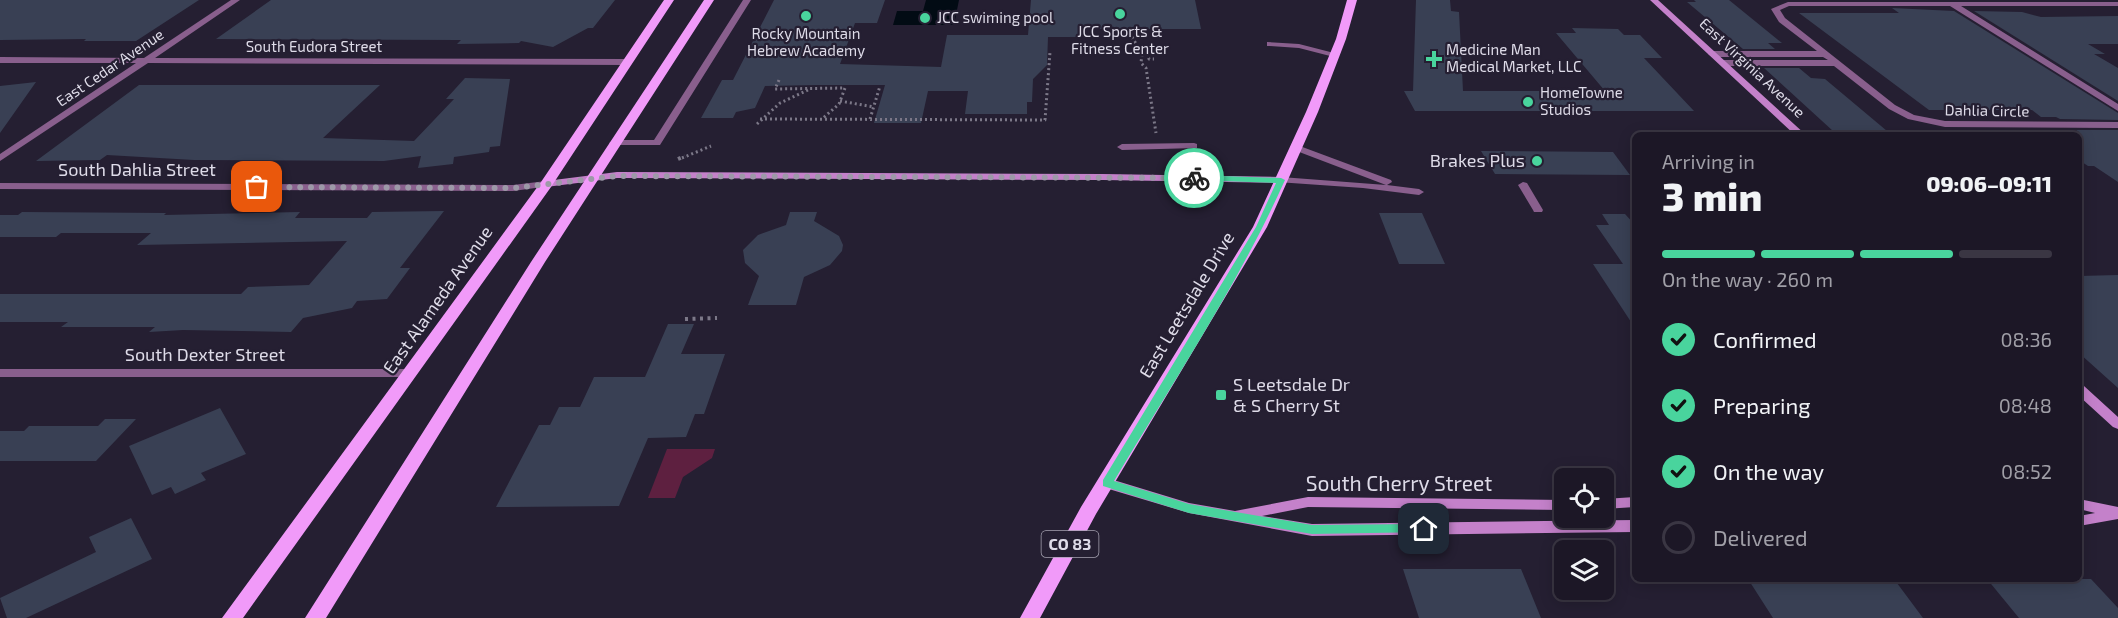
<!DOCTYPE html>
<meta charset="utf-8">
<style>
:root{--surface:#1c1726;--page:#292432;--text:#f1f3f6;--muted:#a09fa7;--line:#3a3643;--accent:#49d49d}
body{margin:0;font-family:"Exo 2",sans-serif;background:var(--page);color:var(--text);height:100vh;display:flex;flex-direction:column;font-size:22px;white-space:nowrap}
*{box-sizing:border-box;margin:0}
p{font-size:20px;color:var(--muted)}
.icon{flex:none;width:33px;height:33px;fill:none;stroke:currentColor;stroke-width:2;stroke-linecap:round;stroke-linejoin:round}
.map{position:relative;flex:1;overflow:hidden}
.panel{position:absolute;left:1632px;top:132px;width:450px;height:450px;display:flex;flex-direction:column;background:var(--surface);border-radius:9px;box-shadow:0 3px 15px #0003,0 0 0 2px var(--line)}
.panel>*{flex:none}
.fabs{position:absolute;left:1554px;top:468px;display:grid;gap:12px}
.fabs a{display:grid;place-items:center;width:60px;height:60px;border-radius:9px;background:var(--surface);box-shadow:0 3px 15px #0003,0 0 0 2px var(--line);font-size:30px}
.pin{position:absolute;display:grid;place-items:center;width:51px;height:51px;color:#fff;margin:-26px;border-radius:12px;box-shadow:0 3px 9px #0006}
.courier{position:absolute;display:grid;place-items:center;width:60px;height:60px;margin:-30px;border:4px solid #49d49d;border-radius:50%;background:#fff;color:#222;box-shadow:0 2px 8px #0007}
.overview em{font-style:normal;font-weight:800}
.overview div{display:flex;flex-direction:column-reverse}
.overview{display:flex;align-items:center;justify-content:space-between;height:102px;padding:0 30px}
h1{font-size:39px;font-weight:800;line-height:45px}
.bar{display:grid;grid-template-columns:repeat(4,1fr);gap:9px 6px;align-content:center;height:72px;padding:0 30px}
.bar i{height:8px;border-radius:4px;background:var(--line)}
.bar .on{background:var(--accent)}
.bar p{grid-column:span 4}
ol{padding:0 30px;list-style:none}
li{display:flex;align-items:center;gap:18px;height:66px}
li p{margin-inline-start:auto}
li .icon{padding:6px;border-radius:50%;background:var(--accent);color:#111;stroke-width:4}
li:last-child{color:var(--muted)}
li i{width:33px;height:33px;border:3px solid var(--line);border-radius:50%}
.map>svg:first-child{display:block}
.green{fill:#5e2040}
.water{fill:#020b14}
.building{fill:#394054}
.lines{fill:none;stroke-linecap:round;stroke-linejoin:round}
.path-far1{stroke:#7c7888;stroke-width:3;stroke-dasharray:2 3;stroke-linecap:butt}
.path{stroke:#7c7888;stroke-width:4;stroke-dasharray:3 4.5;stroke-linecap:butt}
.lane{fill:#895f8d;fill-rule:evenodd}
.street{fill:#895f8d;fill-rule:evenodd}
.secondary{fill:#c481ca;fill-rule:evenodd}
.primary{fill:#f19af9;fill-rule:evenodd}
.route{fill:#49d49d}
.done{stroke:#9d99a8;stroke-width:6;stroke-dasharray:0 10.8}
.poi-dot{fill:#49d49d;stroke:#251f32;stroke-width:2}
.labels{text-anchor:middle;stroke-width:4.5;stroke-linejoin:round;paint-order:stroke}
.far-poi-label{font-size:15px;fill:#dedbe8;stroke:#251f32;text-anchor:start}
.far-street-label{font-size:15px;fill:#dedbe8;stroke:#251f32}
.shield{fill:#251f32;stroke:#a6a3b1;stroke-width:1.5}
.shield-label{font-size:16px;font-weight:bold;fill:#dedbe8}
.poi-label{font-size:18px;fill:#dedbe8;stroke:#251f32;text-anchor:end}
.street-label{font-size:18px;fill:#dedbe8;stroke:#251f32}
.near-street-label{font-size:21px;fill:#dedbe8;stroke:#251f32}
</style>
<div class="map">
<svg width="2118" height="618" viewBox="0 0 2118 618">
<rect width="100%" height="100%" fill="#251f32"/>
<!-- green -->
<path class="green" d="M667,449H715L712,458L683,477L675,498H648Z"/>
<!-- water -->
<path class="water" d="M926,0H959L954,25H893L897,11H923Z"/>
<!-- building -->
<path class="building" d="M0,0H199L136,41H84L86,39L0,40Z
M271,0H615L593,28H588L553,47L521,41L519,43L457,44L461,40L216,39Z
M774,0H885L877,23H855L840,64L941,67L947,35H1028L1031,0H1195L1201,29H1086V37H1048L1047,65L1033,79L1032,102H1027V114H965L968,91H928L921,123H874L885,85H818L765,86L755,108L736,112L733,118H701L722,80H733Z
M1416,0H1450L1451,11L1459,12L1463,91H1605L1556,33H1576L1572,28L1618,29L1624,35H1640L1662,58H1644L1694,111H1415L1404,91H1413Z
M1694,0H1729L1782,43H1768L1775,49H1743L1687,2H1696Z
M1892,8L1954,11L2118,113V120L2060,119L2056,117H2041L2032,110H1929L1799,13H1899Z
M1974,11L2022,12L2041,17L2118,16V44H2088L2105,54H2094L2118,68V101Z
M1764,68H1799L1811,78L1825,79L1887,131H1877L1880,133L1833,131Z
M465,78L510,79L500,146L490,147L489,152L454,157L453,164L418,168L421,156L384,161L194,160L107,155L100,160L36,161L139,85H380L323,138L414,141L454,99H446Z
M36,82L0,133V86Z
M2076,130H2118V182L2094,166H2088L2079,160V132Z
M1481,151L1613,152L1630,175L1495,174Z
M444,211L400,268H410L387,299L357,301L352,308L303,318L291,332L183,330L149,332L155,327H61L68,322H0V294H241L248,287L309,285L347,241L137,245L151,233H61L56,237H0V215H18L22,212L166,213L164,215L300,212L295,218H367L372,212Z
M790,212H817L814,221L839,236L843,245L842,251L830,265L804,277L796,305H748L759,276L745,263L743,250L758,235L786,225Z
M1379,213H1422L1445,264H1399Z
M1602,214H1625L1635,225V328L1593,264H1623L1596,225H1609Z
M2118,275V388L2079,353V276Z
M668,324H694L681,354H725L704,414H695L686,437L648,438L619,506L496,507L539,425H550L559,407H580L594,377H645Z
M220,408L246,454L201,473L206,480L175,494L171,487L152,495L129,446Z
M105,419H136L96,461H0V431H24L29,426H98Z
M131,518L152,559L26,618H7L0,598L96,552L89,537Z
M1403,569H1521L1541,618H1419Z
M1748,579H1894L1923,618H1773Z
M1987,579H2091L2118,608V618H2019Z"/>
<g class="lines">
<!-- path-far1 -->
<path class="path-far1" d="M1132,37L1142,54L1141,63L1146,68L1156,133
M1140,50H1147L1149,59H1154
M779,80L775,89L845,88L839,104L822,119
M840,101L874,107
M760,119L1045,120L1050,52
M870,119L880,86
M757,124L780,103L808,90
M682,158L711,146"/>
<!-- path -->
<path class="path" d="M678,159L685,156
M685,319L717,318"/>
<!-- lane -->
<path class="lane" d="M743,0H751L660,145H611L609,143L614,140H654Z
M1267,42L1299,44L1338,54L1334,57L1299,48L1270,46H1267Z
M1194,143L1197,144V148L1122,150L1117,147L1122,144Z
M1297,145L1391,180L1392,182L1387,185L1419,189L1424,192L1419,195L1363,188L1277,182V178L1281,177L1386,185L1294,150V146Z
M1523,182L1527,183L1543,210L1542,212H1534L1533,210L1518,185Z"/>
<!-- street -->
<path class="street" d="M231,0H240L155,58L627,59L631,62L627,65L148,63L0,161V154L136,63H0V57L144,58Z
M1788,2H2118V6H1961L2118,104V111L1950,6H1789L1780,10L1785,18L1895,105L1914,115L1945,121L2118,122V128L1945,127L1908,119L1889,109L1834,66H1723L1719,63L1723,60H1828L1823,57H1712L1708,54L1712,51H1817L1779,22L1771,9Z
M546,181L551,184L550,186L513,191L0,189V183L513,185Z
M0,369H410L416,373L410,377H0Z"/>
<!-- secondary -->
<path class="secondary" d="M1650,0H1658L1806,135H1795Z
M617,172L1103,174L1281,177L1286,180L1281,183L1103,180L617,178L546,187L541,184L546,181Z
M2079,385L2084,386L2118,417V429L2113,427L2079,396Z
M1107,478L1189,503L1235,511L1308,497L1564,500V510L1308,507L1262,516L1312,524L1635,520V532L1312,536L1189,513L1102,487L1100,483L1102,479Z
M1635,497V507L1604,509V499Z
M2079,499L2118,507V519L2079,526V516L2095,513L2079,509Z"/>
<!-- primary -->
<path class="primary" d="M664,0H674L551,187L243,618H222L541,182Z
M704,0H714L545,262L326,618H305L531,262Z
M1347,0H1357L1346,39L1318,112L1267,227L1096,514L1040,618H1020L1081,507L1253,227L1306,112L1336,39Z"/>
</g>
<!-- route -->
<path class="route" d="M1194,175L1281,178L1285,180C1238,285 1173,382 1114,481L1189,504L1312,525L1424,524L1430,529L1429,532L1312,534L1189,513L1103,486V480L1256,227L1276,183L1191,180Z"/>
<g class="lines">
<!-- done -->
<path class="done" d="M257,187L513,188L617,176L1194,178"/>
</g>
<!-- markers -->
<g class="poi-dot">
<circle cx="1120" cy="14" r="6"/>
<circle cx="806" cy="16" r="6"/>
<circle cx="925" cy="18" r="6"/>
<path d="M1431 50h6v6h6v6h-6v6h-6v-6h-6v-6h6z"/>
<circle cx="1528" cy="102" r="6"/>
<circle cx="1537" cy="161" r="6"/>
<rect x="1215" y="389" width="12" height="12" rx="3"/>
</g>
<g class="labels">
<!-- far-poi labels -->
<g class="far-poi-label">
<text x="937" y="23">JCC swiming pool</text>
<text x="1120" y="37" text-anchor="middle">JCC Sports &amp;<tspan x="1120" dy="17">Fitness Center</tspan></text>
<text x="806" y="39" text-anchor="middle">Rocky Mountain<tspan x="806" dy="17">Hebrew Academy</tspan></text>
<text x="1446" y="55">Medicine Man<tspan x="1446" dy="17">Medical Market, LLC</tspan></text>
<text x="1540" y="98">HomeTowne<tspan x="1540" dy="17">Studios</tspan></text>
</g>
<!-- far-street labels -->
<g class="far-street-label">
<text x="314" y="52">South Eudora Street</text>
<text transform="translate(110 68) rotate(-34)" y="5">East Cedar Avenue</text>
<text transform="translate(1752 68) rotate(43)" y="5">East Virginia Avenue</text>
<text transform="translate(1987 111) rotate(1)" y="5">Dahlia Circle</text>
</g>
<!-- shield labels -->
<rect class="shield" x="1041.5" y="531" width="57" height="26" rx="4.5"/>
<g class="shield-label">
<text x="1070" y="550">CO 83</text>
</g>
<!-- poi labels -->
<g class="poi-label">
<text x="1525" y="167">Brakes Plus</text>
<text x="1233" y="391" text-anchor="start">S Leetsdale Dr<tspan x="1233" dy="21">&amp; S Cherry St</tspan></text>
</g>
<!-- street labels -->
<g class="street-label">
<text x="137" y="176">South Dahlia Street</text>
<text transform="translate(438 300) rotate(-55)" y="6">East Alameda Avenue</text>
<text transform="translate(1187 305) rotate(-59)" y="6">East Leetsdale Drive</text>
<text x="205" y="361">South Dexter Street</text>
</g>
<!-- near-street labels -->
<g class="near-street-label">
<text x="1399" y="491">South Cherry Street</text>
</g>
</g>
</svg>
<div class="fabs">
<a><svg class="icon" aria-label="locate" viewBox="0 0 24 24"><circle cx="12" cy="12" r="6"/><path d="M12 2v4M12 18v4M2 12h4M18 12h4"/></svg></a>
<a><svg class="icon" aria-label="layers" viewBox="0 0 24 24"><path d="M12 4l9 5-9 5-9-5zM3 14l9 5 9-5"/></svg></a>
</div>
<div class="pin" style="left:257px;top:187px;background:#ea580c"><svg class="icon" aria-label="bag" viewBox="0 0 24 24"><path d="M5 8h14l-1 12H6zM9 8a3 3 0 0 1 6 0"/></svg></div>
<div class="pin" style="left:1424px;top:529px;background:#1f2937"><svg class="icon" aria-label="home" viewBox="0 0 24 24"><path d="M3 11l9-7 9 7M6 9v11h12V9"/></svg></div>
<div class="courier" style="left:1194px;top:178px"><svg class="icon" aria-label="bike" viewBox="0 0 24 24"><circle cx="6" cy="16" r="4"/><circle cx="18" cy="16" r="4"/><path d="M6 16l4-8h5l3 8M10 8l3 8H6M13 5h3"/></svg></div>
<section class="panel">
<div class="overview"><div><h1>3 min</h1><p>Arriving in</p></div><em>09:06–09:11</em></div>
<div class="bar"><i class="on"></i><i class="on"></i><i class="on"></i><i></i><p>On the way · 260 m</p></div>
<ol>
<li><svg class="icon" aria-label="check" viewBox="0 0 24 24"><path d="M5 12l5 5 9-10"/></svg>Confirmed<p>08:36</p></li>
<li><svg class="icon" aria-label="check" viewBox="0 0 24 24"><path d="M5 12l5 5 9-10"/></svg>Preparing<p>08:48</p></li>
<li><svg class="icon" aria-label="check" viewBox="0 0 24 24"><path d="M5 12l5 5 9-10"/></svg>On the way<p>08:52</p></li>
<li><i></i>Delivered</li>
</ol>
</section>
</div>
